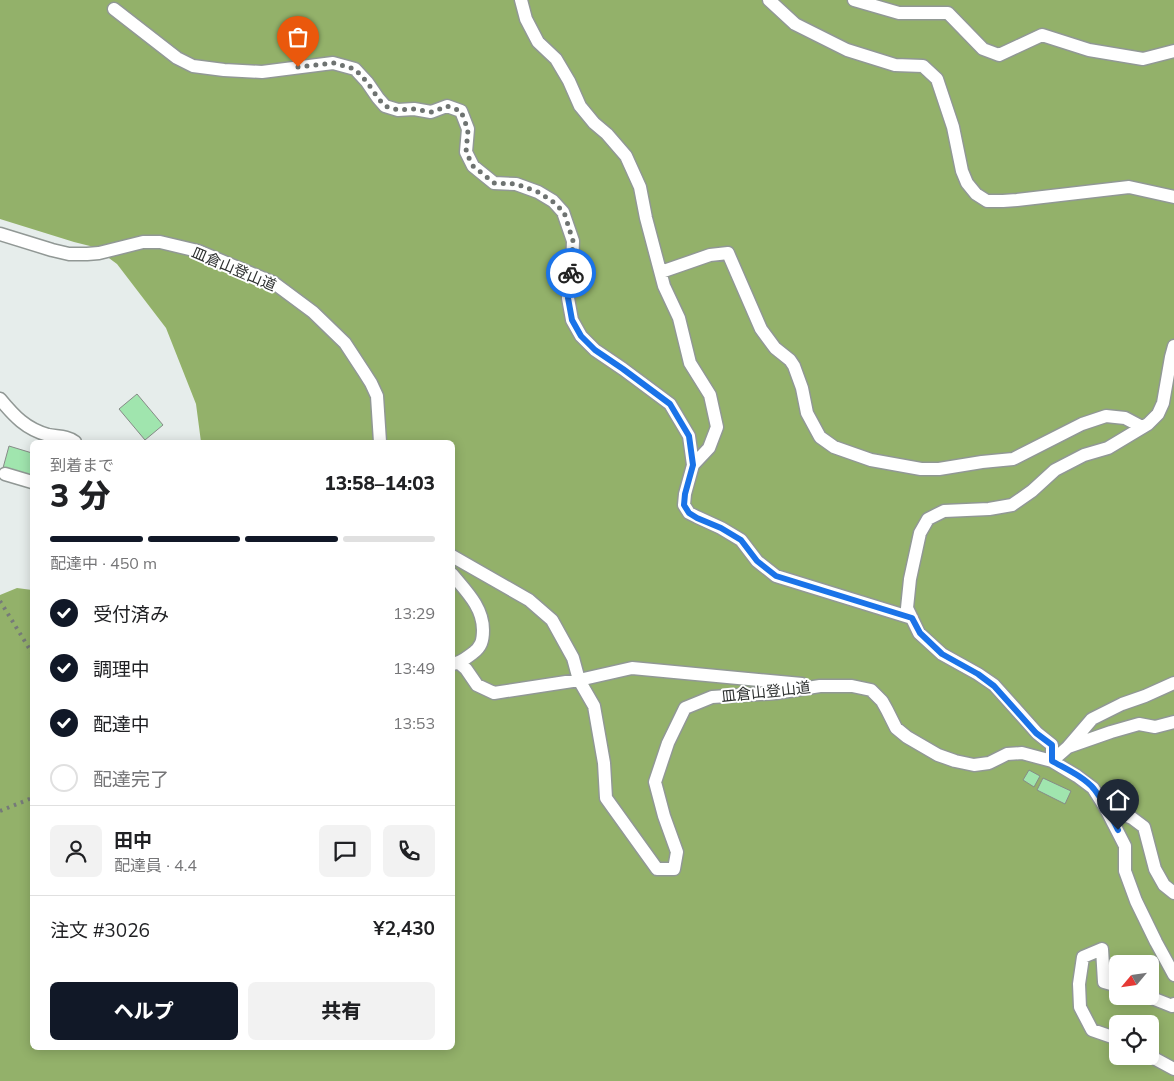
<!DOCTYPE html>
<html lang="ja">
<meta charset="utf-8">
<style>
:root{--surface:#fff;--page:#f2f2f2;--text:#202124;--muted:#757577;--line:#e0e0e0;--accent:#111827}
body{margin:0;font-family:Mulish,"Noto Sans JP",sans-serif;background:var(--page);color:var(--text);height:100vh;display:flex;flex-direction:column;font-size:19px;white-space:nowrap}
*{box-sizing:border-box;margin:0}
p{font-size:16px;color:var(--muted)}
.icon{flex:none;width:28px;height:28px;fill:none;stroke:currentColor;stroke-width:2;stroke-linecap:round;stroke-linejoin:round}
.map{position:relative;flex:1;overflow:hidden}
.side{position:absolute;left:30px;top:440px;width:425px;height:610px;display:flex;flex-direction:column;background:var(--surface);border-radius:8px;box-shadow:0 2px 12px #0003}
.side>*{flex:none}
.needle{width:32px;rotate:241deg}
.buttons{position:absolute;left:1109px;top:955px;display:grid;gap:10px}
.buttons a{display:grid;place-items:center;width:50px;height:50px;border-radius:8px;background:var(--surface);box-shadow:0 2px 12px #0003;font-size:25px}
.pin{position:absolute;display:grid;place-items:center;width:42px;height:42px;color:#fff;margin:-51px -21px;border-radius:50% 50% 50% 0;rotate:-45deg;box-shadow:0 0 5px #0007}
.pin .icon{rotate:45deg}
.courier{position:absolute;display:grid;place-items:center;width:50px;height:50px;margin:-25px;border:4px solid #1a73e8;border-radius:50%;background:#fff;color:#222;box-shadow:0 1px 6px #0007}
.head em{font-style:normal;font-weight:800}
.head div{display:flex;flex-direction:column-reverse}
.head{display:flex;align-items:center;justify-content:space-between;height:85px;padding:0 20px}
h1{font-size:32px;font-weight:800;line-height:38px}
.bar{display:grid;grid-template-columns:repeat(4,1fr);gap:8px 5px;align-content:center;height:60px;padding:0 20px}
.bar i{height:6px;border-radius:4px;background:var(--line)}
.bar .active{background:var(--accent)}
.bar p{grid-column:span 4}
.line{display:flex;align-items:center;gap:12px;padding:0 20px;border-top:1px solid var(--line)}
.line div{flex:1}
.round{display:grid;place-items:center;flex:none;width:52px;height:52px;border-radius:8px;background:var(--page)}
ol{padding:0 20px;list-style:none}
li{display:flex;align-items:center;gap:15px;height:55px}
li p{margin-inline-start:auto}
li .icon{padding:5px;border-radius:50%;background:var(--accent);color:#fff;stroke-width:4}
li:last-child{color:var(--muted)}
li i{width:28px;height:28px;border:2px solid var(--line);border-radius:50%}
.action{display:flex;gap:10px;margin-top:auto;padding:10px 20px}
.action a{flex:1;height:58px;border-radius:8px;background:var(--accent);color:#fff;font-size:20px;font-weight:800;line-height:58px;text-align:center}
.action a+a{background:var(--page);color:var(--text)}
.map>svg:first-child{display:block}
.forest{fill:#93b16a;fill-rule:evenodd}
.building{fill:#a0e5ae;stroke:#868b87}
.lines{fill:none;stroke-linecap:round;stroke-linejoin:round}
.minor-casing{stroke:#919895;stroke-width:15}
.minor{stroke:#fff;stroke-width:12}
.rail{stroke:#767a79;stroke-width:4;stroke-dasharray:2.5 5;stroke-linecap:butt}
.done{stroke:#6e7371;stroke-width:5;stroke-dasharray:0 9}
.route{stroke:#1a73e8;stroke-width:6}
.labels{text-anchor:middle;stroke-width:4;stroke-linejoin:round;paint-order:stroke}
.street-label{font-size:15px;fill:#2e3130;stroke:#fff}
</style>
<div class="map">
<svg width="1174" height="1081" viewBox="0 0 1174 1081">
<rect width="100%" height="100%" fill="#e6edeb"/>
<!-- forest -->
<path class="forest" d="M0,0H1174V1081H0V595L17,588L32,590V1048H452V442H201L196,404L166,328L117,264L94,247L74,242L0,219ZM1118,964H1150V996H1118ZM1118,1024H1150V1056H1118Z"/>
<!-- building -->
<path class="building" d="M137,394L163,425L145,440L119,409Z
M9,446L32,453V476L3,468Z
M1029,770L1040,776L1034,787L1023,780Z
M1043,778L1071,791L1065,804L1037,790Z"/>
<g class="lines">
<!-- minor casing -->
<g class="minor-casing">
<path id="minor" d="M521,0L526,19L538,42L556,59L569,81L580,106L594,123L607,134L626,156L640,187L646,218L664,286L679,318L690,363L710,395L717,427L709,448L693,465L685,494L684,505L689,513L697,517L721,528L741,540L757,561L776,576L912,618
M769,0L795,24L847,50L895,65L923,66L937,79L953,127L962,171L967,183L976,194L987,201H1003L1017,200L1129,187L1174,197
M854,0L899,13H948L983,49L999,55L1042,35L1089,50L1143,59L1174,51
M114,9L177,58L193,66L224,70L262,72L333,63L355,69L367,82L378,98L385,106L398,110L414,109L431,112L447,106L461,111L468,129L466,152L473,166L494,183L516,184L538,192L553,201L563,212L573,241L572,266L568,298L572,320L581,336L595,350L623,369L670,404L689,436L693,465
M0,234L52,250L69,254H87L99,253L143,242H160L198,251L274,283L313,312L345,343L364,372L371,383L377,396L380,442
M661,272L710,255L728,253L761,329L775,348L790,360L794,366L802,388L807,413L820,437L834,447L871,460L921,469H939L982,462L1013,459L1082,424L1106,416L1125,418L1142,427
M0,399C14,416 26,429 48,435C58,437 67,436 75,442
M5,474L32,482
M452,556L529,600L552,620L573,658L579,680L594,706L604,763L606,798L657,869H674L677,852L664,816L655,782L668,743L685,708L712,697L776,693L820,686H852L871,690L882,701L887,710L896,728L907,737L938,755L955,761L974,765L989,763L1007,754L1022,753L1052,761L1077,776L1093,788L1105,807L1125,846V871L1136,901L1156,942L1174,975
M452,574C466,591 483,607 483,630C483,641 481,647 473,653C466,658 461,663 452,664
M459,663L466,669L477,685L494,693L579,680L632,668L802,684
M1068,747L1092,719L1122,704L1145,696L1174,683
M1052,761V745L1037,733L994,685L978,674L942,654L919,633L907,608L910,579L920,533L928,519L944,511L989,509L1012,505L1032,491L1055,470L1084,455L1108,448L1148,424L1158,414L1163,403L1171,357L1174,346
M1052,761L1068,747L1111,732L1139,724L1155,727L1174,722
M1105,807L1132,818L1144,827L1155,869L1164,885L1174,893
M1118,986L1104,982L1102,949L1083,957L1079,984L1080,1007L1092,1030L1118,1039
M1147,996L1172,1006L1174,1004
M1150,1056L1174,1069"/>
</g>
<!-- minor -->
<use href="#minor" class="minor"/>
<!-- rail -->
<path class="rail" d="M0,601L32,653
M0,811L32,798"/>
</g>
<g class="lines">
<!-- done -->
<path class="done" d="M298,67L334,63L355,69L367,82L378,98L385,106L398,110L414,109L432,112L447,106L461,111L468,130L466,152L473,166L494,183L516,184L538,192L552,201L564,212L573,241L571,273"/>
<!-- route -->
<path class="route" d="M571,273L568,298L572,320L581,336L595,350L623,369L670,404L689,436L693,465L685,494L684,505L689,513L697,518L721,528L741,540L757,561L776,576L912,618L920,633L942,654L978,674L994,686L1036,733L1052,745V761C1066,769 1084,777 1094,789C1104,802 1111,816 1118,830"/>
</g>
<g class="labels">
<!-- street labels -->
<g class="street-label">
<text transform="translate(234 269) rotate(23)" y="5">皿倉山登山道</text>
<text transform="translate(766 692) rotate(-6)" y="5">皿倉山登山道</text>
</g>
</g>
</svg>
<div class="buttons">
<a><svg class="needle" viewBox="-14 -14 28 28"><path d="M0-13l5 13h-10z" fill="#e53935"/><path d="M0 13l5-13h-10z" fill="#757577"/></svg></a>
<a><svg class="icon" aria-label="locate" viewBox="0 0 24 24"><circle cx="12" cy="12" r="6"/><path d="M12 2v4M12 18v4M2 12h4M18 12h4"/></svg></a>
</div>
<div class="pin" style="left:298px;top:67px;background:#ea580c"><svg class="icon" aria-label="bag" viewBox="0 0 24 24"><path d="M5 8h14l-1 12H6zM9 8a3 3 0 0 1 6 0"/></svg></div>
<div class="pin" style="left:1118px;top:830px;background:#1f2937"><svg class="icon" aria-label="home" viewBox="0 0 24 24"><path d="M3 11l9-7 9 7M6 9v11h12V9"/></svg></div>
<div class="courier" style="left:571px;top:273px"><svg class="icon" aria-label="bike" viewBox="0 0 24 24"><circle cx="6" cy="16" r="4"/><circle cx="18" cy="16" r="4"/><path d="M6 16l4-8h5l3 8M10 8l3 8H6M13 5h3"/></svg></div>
<section class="side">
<div class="head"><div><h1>3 分</h1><p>到着まで</p></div><em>13:58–14:03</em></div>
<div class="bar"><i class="active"></i><i class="active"></i><i class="active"></i><i></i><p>配達中 · 450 m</p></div>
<ol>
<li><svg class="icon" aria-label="check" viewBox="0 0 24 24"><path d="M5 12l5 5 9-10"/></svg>受付済み<p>13:29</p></li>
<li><svg class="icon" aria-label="check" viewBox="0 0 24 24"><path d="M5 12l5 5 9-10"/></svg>調理中<p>13:49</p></li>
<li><svg class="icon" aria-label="check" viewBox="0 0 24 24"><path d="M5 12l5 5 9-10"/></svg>配達中<p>13:53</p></li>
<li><i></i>配達完了</li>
</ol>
<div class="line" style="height:90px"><a class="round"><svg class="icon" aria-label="person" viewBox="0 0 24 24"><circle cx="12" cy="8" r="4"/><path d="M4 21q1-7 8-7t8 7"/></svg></a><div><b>田中</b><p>配達員 · 4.4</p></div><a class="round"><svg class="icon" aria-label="chat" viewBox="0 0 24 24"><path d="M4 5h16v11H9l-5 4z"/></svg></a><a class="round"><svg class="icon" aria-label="phone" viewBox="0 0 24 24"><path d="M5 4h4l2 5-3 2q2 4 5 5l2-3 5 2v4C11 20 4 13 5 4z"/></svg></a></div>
<div class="line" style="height:65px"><div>注文 #3026</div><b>¥2,430</b></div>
<div class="action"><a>ヘルプ</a><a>共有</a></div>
</section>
</div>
